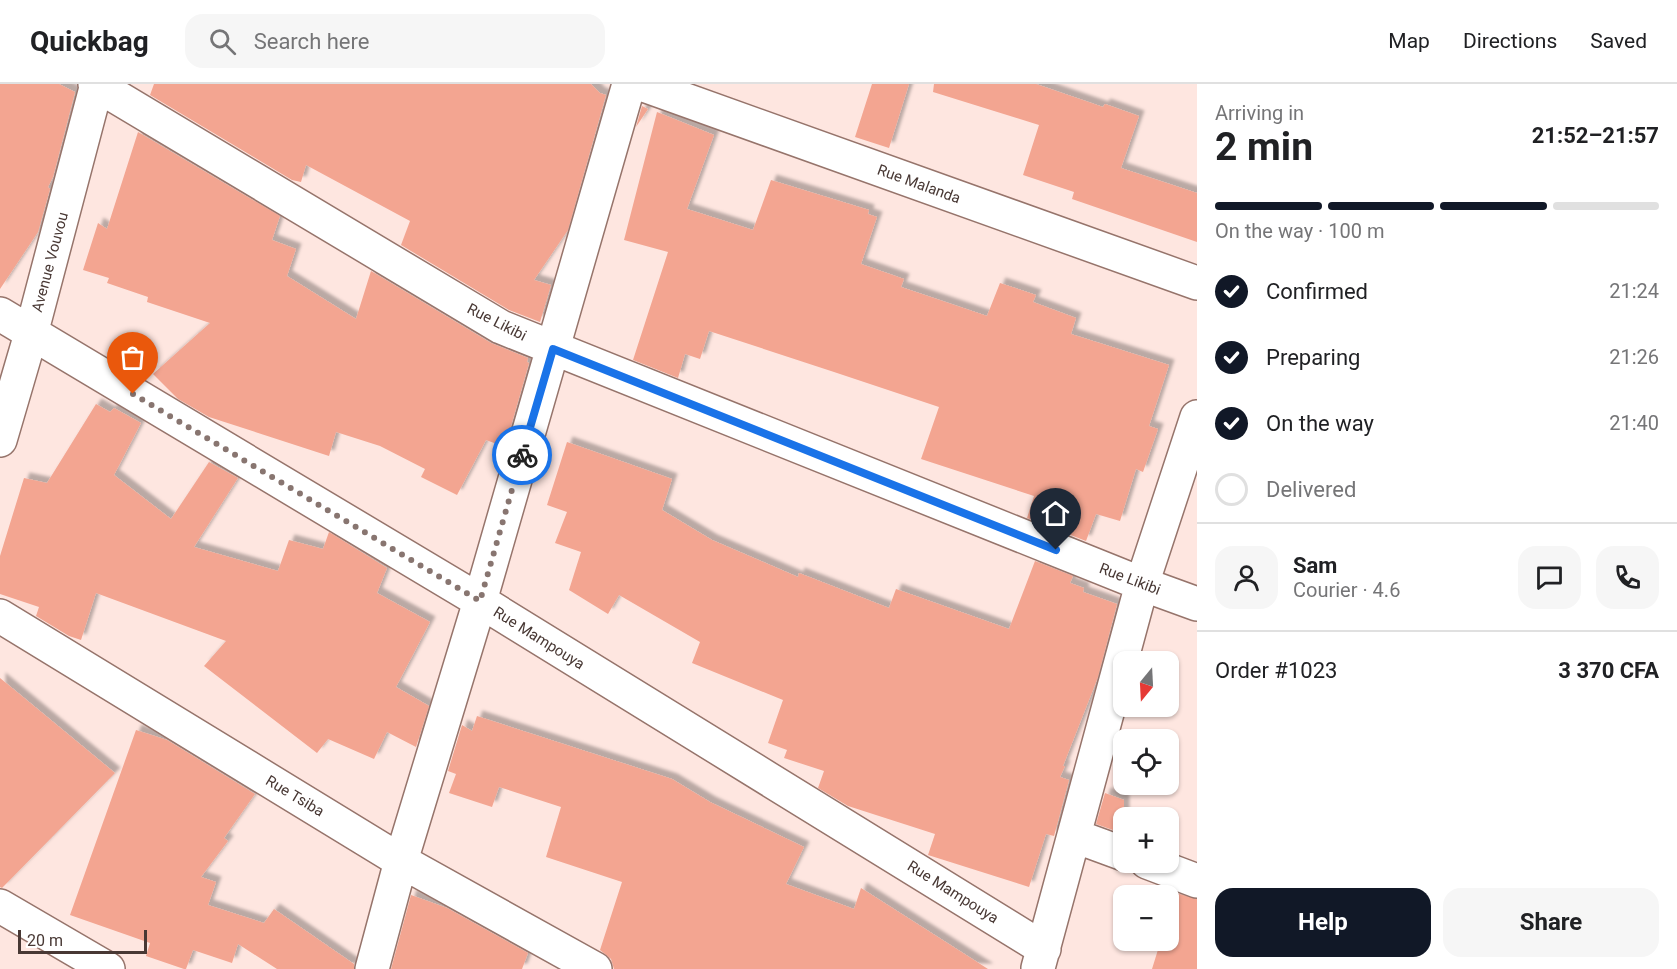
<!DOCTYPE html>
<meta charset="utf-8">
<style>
:root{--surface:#fff;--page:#f6f6f6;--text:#202124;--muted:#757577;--line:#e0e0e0;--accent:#111827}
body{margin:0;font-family:Roboto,sans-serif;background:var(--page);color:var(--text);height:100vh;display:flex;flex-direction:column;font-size:22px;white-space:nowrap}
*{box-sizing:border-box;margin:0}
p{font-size:20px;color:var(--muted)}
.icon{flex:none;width:33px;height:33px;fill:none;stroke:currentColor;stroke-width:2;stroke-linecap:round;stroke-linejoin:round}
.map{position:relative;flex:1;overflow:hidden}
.side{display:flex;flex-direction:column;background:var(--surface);width:480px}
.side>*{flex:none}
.needle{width:39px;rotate:198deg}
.tools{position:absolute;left:1113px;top:567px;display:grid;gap:12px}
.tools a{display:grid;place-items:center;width:66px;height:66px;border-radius:12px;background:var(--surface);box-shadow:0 2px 4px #0004;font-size:30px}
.scale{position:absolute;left:18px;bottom:15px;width:129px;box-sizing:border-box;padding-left:6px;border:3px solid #483834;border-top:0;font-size:16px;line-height:21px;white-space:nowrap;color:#483834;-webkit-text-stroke:4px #fff;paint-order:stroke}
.pin{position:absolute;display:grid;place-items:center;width:51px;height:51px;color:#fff;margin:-62px -26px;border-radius:50% 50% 50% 0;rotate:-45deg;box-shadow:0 0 6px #0007}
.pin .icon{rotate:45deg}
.courier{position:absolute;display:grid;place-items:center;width:60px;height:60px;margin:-30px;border:4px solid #1a73e8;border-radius:50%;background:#fff;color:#222;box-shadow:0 2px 8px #0007}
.headline em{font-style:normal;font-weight:700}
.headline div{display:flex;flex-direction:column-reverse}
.headline{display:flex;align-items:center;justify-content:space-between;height:102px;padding:0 18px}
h1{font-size:39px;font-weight:700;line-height:45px}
.bar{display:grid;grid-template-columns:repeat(4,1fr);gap:9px 6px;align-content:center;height:72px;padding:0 18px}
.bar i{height:8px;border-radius:4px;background:var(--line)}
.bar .current{background:var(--accent)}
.bar p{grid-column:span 4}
.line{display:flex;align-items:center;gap:15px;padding:0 18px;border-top:2px solid var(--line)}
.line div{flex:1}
.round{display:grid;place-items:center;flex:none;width:63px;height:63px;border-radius:18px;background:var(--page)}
ol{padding:0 18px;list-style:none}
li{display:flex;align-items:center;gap:18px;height:66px}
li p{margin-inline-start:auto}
li .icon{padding:6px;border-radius:50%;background:var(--accent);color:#fff;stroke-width:4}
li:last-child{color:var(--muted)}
li i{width:33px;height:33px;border:3px solid var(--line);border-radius:50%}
.cta{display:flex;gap:12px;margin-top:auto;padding:12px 18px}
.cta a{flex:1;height:69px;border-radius:18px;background:var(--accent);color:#fff;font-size:24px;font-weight:700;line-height:69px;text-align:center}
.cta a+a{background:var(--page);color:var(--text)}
header{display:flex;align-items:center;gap:36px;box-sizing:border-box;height:84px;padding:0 30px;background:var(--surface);border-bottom:2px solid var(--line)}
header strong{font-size:28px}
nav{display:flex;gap:33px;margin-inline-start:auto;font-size:21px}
.search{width:420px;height:54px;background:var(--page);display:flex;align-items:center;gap:15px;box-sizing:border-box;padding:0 21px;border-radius:18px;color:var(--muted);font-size:22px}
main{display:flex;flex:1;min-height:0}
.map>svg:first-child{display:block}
.building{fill:#f3a591;filter:url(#shadow)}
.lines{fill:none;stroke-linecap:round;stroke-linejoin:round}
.street-casing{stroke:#96746b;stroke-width:36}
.street{stroke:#fff;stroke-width:33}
.done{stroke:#887570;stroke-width:6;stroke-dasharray:0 10.8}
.route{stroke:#1a73e8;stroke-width:8}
.labels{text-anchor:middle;stroke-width:6;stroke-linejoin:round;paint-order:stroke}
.street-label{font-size:15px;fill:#483834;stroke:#fff}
</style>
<header>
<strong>Quickbag</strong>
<div class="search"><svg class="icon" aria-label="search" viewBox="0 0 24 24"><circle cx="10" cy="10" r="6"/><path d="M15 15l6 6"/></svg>Search here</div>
<nav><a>Map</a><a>Directions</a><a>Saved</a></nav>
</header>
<main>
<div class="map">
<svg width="1197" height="885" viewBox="0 0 1197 885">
<defs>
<filter id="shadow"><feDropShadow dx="5.5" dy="-5.5" stdDeviation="1.5" flood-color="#0004"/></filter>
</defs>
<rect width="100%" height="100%" fill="#fee6e0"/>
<!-- building -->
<path class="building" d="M0,0H59L75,8L53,93L48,103L50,105L38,148L0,205Z
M154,0H591L600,9L606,11L568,146L534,196L551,201L540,238L509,226L401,161L410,137L306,81L301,98L292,96L150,11Z
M872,0H909L889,64L855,53Z
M934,0H1036L1103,23L1105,20L1139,32L1121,84L1197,109V158L1072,115L1074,108L1023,91L1039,41L933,8Z
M642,22L648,25L636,43Z
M657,28L714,51L687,125L753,146L771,96L869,126L868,130L877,133L861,180L904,195L901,203L987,232L1000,199L1036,211L1033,218L1076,234L1071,250L1169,281L1149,342L1158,345L1143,388L1136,385L1120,437L1096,430L1086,457L1027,434L1034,412L921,375L939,323L834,288L709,247L700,275L685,270L678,294L633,276L668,168L624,156Z
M138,48L280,132L272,156L296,165L287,192L356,235L371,187L491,259L528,274L527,278L529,279L505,363L486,356L457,411L421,393L425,385L380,362L336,348L329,372L209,333L178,315L153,290L210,239L147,218L148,213L107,199L109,194L83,186L98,139L107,145Z
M96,320L110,328L114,324L141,339L114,391L171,435L209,378L238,394L194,463L278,487L289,456L323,465L329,448L387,484L377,509L430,538L396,603L429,622L416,663L387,648L374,675L328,655L317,669L204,582L226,557L96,509L81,556L69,552L36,532L39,523L0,510V472L24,394L47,399Z
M567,358L672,395L662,426L712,456L798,493L799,489L889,524L896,505L1009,545L1035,477L1073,492L1070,499L1084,504L1083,508L1117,520L1098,593L1063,682H1065L1060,693L1069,696L1054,752L1046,750L1029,803L928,771L935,750L848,722L818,704L824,687L784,674L787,666L768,659L783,616L692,579L700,558L619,511L608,530L569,506L581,468L555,459L567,428L547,421Z
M0,594L115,689L2,804L0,803Z
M477,632L672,695L710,718L804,763L786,800L854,825L861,804L988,885H614L611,875L600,866L622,798L546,773L561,723L499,703L492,723L449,709L456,690L448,687L462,641L472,647Z
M136,646L167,656L255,710L224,754L228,757L201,793L216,798L208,821L264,839L274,825L354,880V885H277L238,860L232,879L193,866L186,885H184L146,872L150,859L70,831Z
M1105,709L1124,716V750L1096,740Z
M1176,809L1197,815V885H1152L1161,856H1168V833Z
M411,811L447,824L528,869L522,885H391Z"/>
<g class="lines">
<!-- street casing -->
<g class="street-casing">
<path id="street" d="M95,0L501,243L1142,500L1197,520
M641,0L1197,199
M0,230L480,517L1044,865
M0,356L31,250L97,0
M0,532L401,777L595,885
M1075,752L1124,770
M1147,778L1197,797
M0,822L108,885
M1038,884L1142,500L1197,333
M372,885L401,777L480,517L629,0"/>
</g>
<!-- street -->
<use href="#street" class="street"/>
</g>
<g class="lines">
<!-- done -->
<path class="done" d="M133,310L480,517L522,371"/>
<!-- route -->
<path class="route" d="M522,371L553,265L1056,466"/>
</g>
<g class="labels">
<!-- street labels -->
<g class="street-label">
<text transform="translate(919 100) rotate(20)" y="5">Rue Malanda</text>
<text transform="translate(50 178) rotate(-75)" y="5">Avenue Vouvou</text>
<text transform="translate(497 238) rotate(27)" y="5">Rue Likibi</text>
<text transform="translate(1130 495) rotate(21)" y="5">Rue Likibi</text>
<text transform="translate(539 554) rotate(32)" y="5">Rue Mampouya</text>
<text transform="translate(295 712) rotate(31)" y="5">Rue Tsiba</text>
<text transform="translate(953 808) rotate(32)" y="5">Rue Mampouya</text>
</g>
</g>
</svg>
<div class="tools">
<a><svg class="needle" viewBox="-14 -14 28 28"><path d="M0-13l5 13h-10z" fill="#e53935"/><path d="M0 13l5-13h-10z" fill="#757577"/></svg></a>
<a><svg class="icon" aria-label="locate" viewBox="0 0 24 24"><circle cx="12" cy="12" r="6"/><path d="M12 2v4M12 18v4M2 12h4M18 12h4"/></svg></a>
<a>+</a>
<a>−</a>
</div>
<div class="scale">20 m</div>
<div class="pin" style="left:133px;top:310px;background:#ea580c"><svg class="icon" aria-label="bag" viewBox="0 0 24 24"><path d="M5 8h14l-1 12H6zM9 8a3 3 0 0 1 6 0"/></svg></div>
<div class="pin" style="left:1056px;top:466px;background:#1f2937"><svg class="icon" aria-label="home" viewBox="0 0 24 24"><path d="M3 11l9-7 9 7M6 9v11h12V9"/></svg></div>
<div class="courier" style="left:522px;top:371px"><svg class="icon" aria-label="bike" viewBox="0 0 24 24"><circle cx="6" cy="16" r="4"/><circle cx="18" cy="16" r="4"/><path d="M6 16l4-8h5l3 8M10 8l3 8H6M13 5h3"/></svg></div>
</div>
<section class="side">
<div class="headline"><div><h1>2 min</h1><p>Arriving in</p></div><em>21:52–21:57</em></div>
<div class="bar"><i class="current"></i><i class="current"></i><i class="current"></i><i></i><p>On the way · 100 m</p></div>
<ol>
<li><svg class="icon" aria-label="check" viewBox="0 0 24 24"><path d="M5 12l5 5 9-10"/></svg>Confirmed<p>21:24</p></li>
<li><svg class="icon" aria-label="check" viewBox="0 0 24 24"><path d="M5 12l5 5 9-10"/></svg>Preparing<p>21:26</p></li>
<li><svg class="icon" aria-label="check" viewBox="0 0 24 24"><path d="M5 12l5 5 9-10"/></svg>On the way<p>21:40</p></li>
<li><i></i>Delivered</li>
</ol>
<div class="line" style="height:108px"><a class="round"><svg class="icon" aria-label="person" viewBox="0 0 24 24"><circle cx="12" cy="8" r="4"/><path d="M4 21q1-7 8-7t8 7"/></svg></a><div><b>Sam</b><p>Courier · 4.6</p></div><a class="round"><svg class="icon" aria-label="chat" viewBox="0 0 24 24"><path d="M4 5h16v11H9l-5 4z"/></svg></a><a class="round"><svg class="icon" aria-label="phone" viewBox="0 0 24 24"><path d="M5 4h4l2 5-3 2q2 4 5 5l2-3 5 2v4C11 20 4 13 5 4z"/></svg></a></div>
<div class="line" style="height:78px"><div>Order #1023</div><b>3 370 CFA</b></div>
<div class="cta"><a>Help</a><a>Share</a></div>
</section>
</main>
